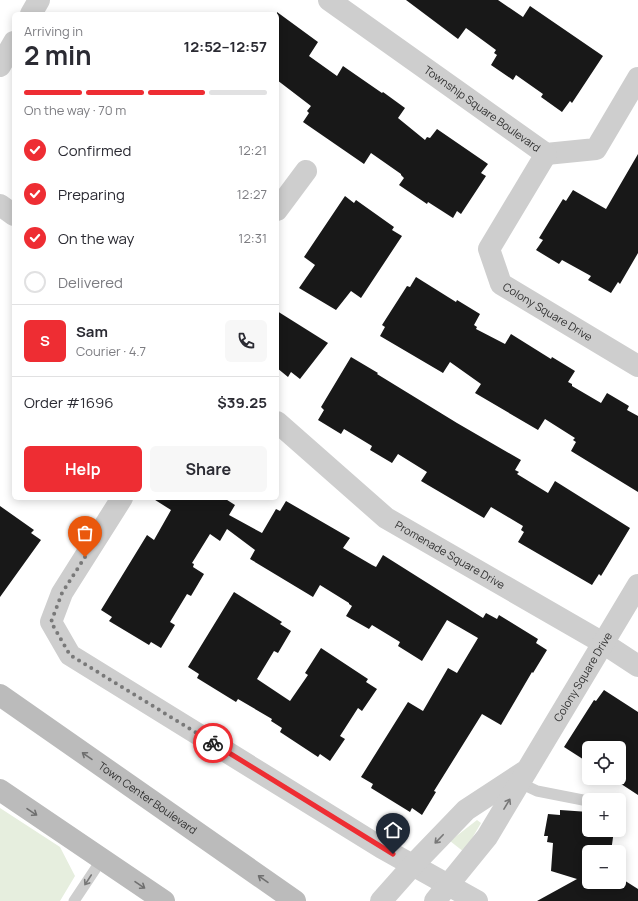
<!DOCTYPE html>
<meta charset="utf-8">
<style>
:root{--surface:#fff;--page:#f7f7f7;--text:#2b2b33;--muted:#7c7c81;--line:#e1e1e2;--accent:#ee2d33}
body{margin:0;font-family:Manrope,sans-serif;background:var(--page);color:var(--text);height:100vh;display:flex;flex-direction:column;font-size:15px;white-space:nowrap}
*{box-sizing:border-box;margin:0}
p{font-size:13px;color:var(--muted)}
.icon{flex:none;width:22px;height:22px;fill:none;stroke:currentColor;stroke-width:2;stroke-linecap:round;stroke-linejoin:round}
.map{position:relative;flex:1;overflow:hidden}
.drawer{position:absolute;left:12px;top:12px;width:267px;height:488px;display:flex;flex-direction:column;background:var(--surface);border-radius:6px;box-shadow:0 2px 10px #0003}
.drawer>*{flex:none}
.controls{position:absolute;left:582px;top:741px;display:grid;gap:8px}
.controls a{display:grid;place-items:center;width:44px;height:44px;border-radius:6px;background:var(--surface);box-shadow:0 2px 10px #0003;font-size:20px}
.pin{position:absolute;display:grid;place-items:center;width:34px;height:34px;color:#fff;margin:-41px -17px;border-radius:50% 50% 50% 0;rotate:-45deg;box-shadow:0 0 4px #0007}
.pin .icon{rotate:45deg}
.courier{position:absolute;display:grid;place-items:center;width:40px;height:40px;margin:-20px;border:3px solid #ee2d33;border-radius:50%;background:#fff;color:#222;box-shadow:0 1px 5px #0007}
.summary em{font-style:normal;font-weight:700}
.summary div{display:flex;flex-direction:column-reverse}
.summary{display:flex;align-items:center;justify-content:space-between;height:68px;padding:0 12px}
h1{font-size:26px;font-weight:700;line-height:30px}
.bar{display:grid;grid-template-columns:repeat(4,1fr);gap:6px 4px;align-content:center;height:48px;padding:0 12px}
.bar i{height:5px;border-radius:3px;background:var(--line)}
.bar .selected{background:var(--accent)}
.bar p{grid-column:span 4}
.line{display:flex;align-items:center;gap:10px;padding:0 12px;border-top:1px solid var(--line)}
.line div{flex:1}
.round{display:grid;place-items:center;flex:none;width:42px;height:42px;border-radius:6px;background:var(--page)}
ol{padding:0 12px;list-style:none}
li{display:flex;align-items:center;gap:12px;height:44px}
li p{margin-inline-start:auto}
li .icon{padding:4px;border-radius:50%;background:var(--accent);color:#fff;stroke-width:4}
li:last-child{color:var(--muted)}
li i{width:22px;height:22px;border:2px solid var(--line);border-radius:50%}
.button{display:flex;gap:8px;margin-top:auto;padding:8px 12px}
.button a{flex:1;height:46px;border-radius:6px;background:var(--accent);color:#fff;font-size:16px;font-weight:700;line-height:46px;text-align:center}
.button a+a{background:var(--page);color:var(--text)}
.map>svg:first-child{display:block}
.green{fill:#e6eede}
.building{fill:#181818}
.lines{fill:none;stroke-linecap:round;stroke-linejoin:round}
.lane{stroke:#cecece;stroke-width:11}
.street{stroke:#cecece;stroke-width:22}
.secondary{stroke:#bbb;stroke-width:22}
.oneway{stroke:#6f6f6f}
.oneway2{stroke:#787878}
.done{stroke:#797979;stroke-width:4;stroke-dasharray:0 7.2}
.route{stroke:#ee2d33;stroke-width:5}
.labels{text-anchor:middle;stroke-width:4;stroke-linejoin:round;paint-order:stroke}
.street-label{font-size:11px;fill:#313131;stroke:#fff}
</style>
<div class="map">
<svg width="638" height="901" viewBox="0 0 638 901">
<rect width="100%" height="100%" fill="#fff"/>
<!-- green -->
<path class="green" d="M0,808L60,847L75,876L60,901H0Z
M477,820L481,823L464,852L450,841Z"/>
<!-- building -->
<path class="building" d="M406,0H498L523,17L530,6L603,56L572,103L570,101L562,112L541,97L543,94L516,75L513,80L491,65L497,55L494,53L496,50L466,28L458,39Z
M277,12L318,42L309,56L337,76L343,66L382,93L383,92L405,108L398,118L425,140L427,137L430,138L437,129L488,164L481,173L486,176L461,214L457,211L453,218L428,202L427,204L399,185L404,178L401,175V174L371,153L364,164L303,122L309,113L307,111L311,106L277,80Z
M638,154V253L620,284L618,282L611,293L588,280L591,276L562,260L559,264L536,250L543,240L539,238L563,199L566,201L573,190L606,209Z
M345,196L354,203L356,200L394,227L392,230L402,236L361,298L351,291L336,310L299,288L315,265L304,257Z
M416,277L456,302L457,300L480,314L474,325L477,327L476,329L505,344L511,334L551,359L552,357L575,371L568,382L572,384V386L601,403L607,393L629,406L627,410L638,416V492L571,451L576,442L573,440L575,438L545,419L538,430L475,393L481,384L450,362L443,373L380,336L385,327L382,325L407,286L410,287Z
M277,311L328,343L300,379L291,372L288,377L277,368Z
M351,357L378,373L377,374L457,423L521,460L515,470L519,472L517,474L548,493L555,481L630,528L601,576L599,574L592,585L518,542L524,532L521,530L523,526L491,507L484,518L421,481L427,472L398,454L392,463L370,450L372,446L344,429L341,434L318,420L324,410L321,407Z
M152,498H224L235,505L229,515L262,533L276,509L280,511L286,501L350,538L343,548L372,565L376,567L383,555L483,618L486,613L497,619L499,615L538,639L536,643L547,650L533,673L532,672L501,725L482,714L434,791L436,792L422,815L412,808L410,812L371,788L373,784L361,777L408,702L423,711L448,668L457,673L478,638L447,620L422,661L398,646L400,642L372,625L369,629L346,616L352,606L349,604V603L320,585L313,597L250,559L255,550L227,529L220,541L210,534L192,563L194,564L193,567L204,574L191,596L187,594L170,622L175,625L161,648L151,642L149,645L109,621L112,617L101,610L147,535L154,540L171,510Z
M0,506L34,530L31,533L41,540L0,597Z
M234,592L282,622L280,624L291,631L278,653L274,651L257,679L290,701L308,675L305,673L321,648L368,679L366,682L377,689L362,711L358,708L340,736L345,739L330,761L320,754L318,757L280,732L282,728L271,721L272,719L238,699L236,702L197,678L199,674L188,667Z
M604,690L638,712V795L612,778H619V748H589V763L564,747L594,700L596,701Z
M560,810L589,812V830H614L611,852H589V882H619V877L638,889V901H537L577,879L551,871L553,843L547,842L548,836H544L548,814L560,815Z"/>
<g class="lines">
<!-- lane -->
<path class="lane" d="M520,783L537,791L588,801
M74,901L102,859"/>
<!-- street -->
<g class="street">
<path id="s1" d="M329,0L546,154L596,149L638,78"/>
<path d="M31,14L39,0"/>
<path d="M0,66L14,42"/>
<path id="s2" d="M546,154L489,249L501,284L638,366"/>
<path d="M0,205L14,215"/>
<path d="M277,210L306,171"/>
<path id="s3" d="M277,422L386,518L603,643L638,666"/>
<path d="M122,498L62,593L51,622L70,655L382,848L477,901"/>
<path d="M381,901L413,865L466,810L524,772"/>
<path id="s4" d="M435,901L487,837L638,585"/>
</g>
<!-- secondary -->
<g class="secondary">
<path id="s5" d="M0,695L295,901"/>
<path d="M0,790L164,901"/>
</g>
</g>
<!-- one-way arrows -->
<defs><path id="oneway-shaft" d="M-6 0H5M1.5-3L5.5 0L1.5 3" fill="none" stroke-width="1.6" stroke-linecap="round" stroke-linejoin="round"/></defs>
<g class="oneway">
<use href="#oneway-shaft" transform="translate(87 756) rotate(-145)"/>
<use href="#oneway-shaft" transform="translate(32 812) rotate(34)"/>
<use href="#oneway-shaft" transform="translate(263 879) rotate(-145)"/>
<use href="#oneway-shaft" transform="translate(140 885) rotate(34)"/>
</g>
<g class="oneway2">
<use href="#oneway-shaft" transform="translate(507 804) rotate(-59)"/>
<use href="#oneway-shaft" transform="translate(439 839) rotate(134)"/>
<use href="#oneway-shaft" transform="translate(88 880) rotate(123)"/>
</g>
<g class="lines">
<!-- done -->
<path class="done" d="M85,557L62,593L51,622L70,655L213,743"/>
<!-- route -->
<path class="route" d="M213,743L393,854"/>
</g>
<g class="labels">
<!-- street labels -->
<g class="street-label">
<text dy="4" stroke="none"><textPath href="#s1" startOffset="188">Township Square Boulevard</textPath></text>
<text dy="4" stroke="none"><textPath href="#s2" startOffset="202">Colony Square Drive</textPath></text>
<text dy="4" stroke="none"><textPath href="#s3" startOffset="219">Promenade Square Drive</textPath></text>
<text dy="4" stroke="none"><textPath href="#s4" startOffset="269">Colony Square Drive</textPath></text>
<text dy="4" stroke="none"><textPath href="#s5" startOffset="180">Town Center Boulevard</textPath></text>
</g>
</g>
</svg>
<div class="controls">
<a><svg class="icon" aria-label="locate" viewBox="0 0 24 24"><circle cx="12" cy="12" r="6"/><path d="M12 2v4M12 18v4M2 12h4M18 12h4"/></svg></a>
<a>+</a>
<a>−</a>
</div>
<div class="pin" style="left:85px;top:557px;background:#ea580c"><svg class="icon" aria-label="bag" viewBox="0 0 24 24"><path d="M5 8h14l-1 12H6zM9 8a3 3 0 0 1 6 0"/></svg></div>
<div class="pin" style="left:393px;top:854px;background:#1f2937"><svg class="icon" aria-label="home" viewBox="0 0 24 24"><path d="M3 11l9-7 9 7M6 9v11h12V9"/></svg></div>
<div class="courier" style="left:213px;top:743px"><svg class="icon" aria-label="bike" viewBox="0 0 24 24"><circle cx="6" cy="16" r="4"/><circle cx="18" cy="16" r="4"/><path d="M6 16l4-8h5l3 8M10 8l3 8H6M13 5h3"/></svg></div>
<section class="drawer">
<div class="summary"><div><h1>2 min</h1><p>Arriving in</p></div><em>12:52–12:57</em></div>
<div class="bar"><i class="selected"></i><i class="selected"></i><i class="selected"></i><i></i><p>On the way · 70 m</p></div>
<ol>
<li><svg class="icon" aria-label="check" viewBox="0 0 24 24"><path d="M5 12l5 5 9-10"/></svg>Confirmed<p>12:21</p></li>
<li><svg class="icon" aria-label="check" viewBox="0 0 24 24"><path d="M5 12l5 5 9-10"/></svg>Preparing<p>12:27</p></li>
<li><svg class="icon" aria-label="check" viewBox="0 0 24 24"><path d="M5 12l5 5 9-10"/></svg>On the way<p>12:31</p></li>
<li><i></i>Delivered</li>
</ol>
<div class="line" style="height:72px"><b class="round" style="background:var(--accent);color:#fff">S</b><div><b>Sam</b><p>Courier · 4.7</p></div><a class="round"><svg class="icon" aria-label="phone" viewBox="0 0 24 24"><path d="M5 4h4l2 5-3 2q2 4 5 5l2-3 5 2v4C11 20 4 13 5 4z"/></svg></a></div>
<div class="line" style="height:52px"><div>Order #1696</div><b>$39.25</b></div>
<div class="button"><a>Help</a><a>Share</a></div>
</section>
</div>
